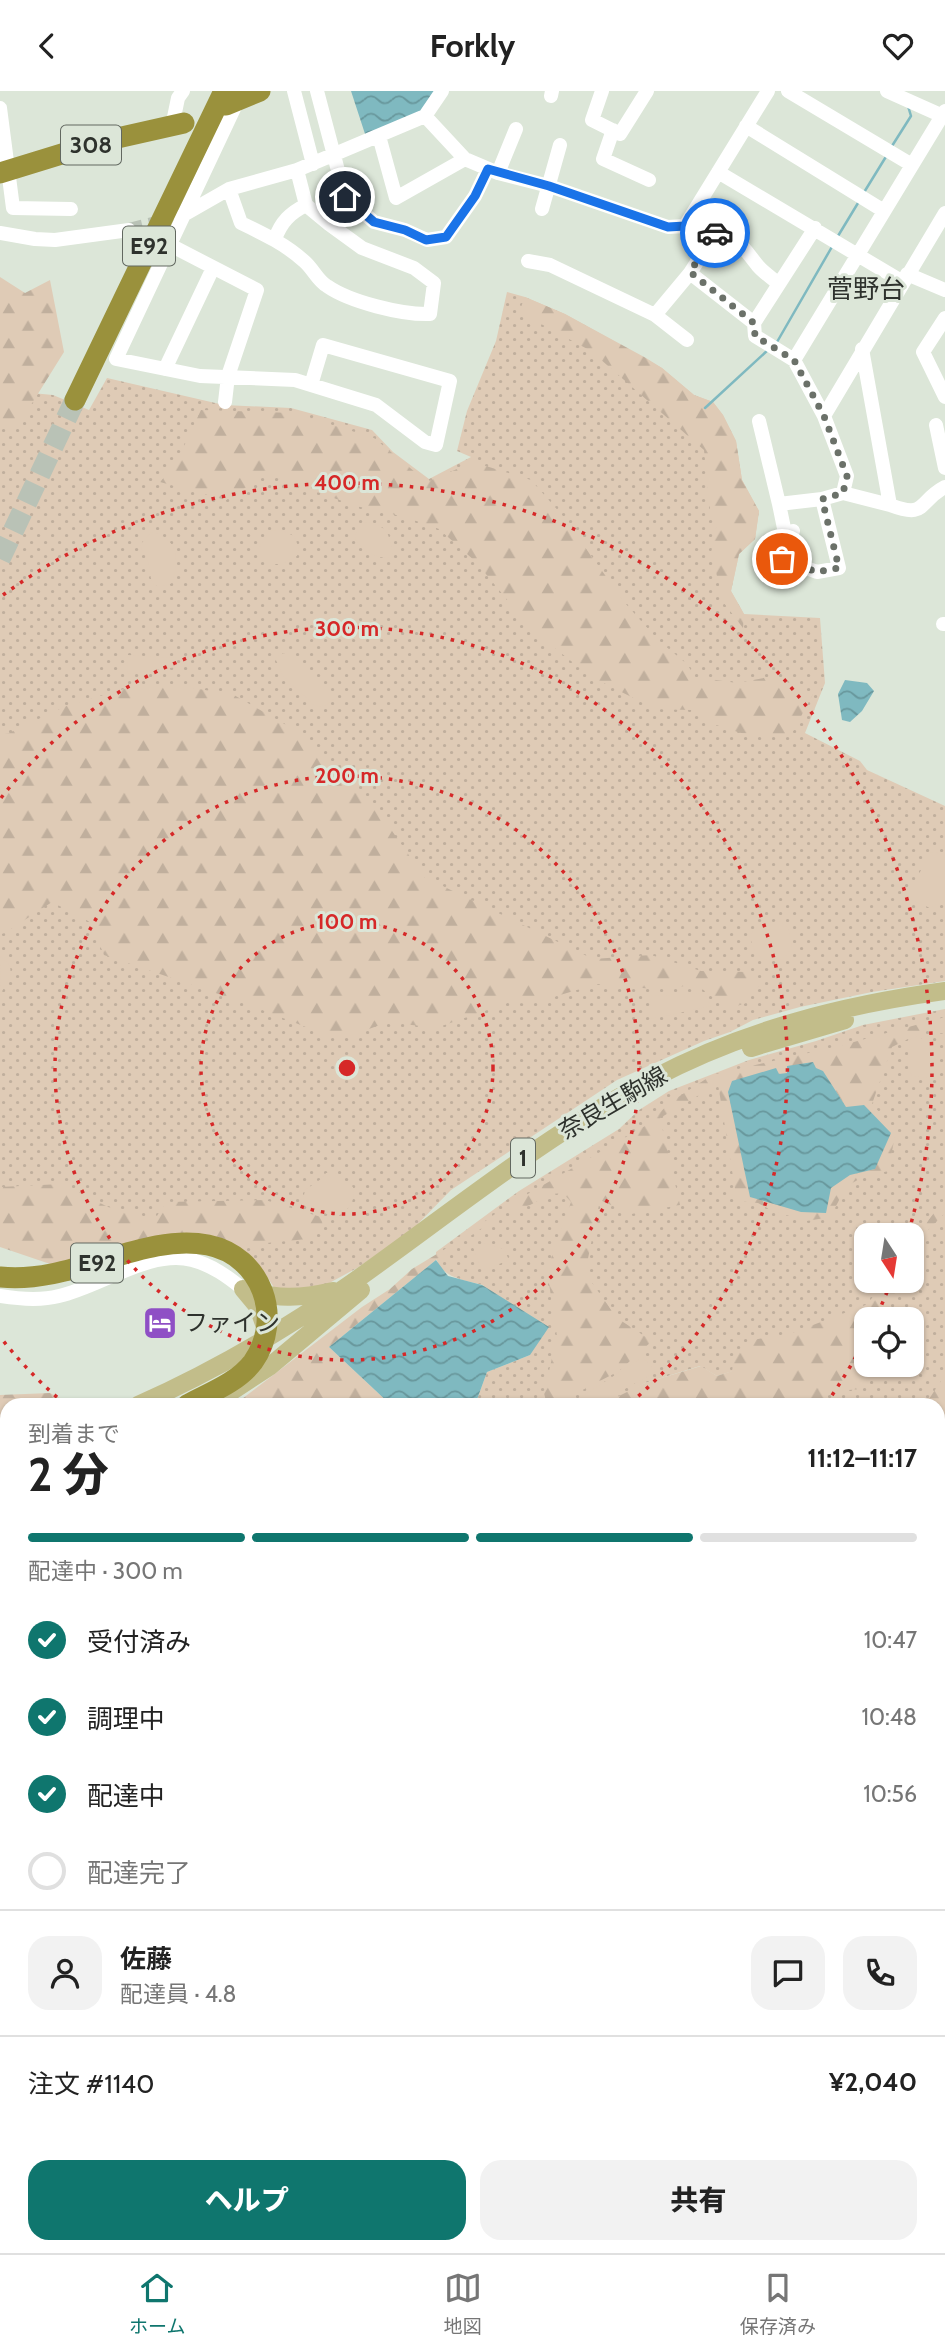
<!DOCTYPE html>
<html lang="ja">
<meta charset="utf-8">
<style>
:root{--surface:#fff;--page:#f2f2f2;--text:#222;--muted:#767676;--line:#e0e0e0;--accent:#0f766e}
body{margin:0;font-family:Cabin,"Noto Sans JP",sans-serif;background:var(--page);color:var(--text);height:100vh;display:flex;flex-direction:column;font-size:26px;white-space:nowrap}
*{box-sizing:border-box;margin:0}
p{font-size:23px;color:var(--muted)}
.icon{flex:none;width:38px;height:38px;fill:none;stroke:currentColor;stroke-width:2;stroke-linecap:round;stroke-linejoin:round}
.map{position:relative;flex:1;overflow:hidden}
.sheet{position:absolute;left:0px;top:1307px;width:945px;height:856px;display:flex;flex-direction:column;background:var(--surface);border-radius:21px 21px 0 0;box-shadow:0 2px 5px #0004}
.sheet>*{flex:none}
.needle{width:46px;rotate:168deg}
.controls{position:absolute;left:854px;top:1132px;display:grid;gap:14px}
.controls a{display:grid;place-items:center;width:70px;height:70px;border-radius:14px;background:var(--surface);box-shadow:0 2px 5px #0004;font-size:35px}
.pin{position:absolute;display:grid;place-items:center;width:60px;height:60px;color:#fff;margin:-30px;border:4px solid #fff;border-radius:50%;box-shadow:0 2px 7px #0007}
.courier{position:absolute;display:grid;place-items:center;width:70px;height:70px;margin:-35px;border:5px solid #1a73e8;border-radius:50%;background:#fff;color:#222;box-shadow:0 2px 9px #0007}
.overview em{font-style:normal;font-weight:800}
.overview div{display:flex;flex-direction:column-reverse}
.overview{display:flex;align-items:center;justify-content:space-between;height:119px;padding:0 28px}
h1{font-size:46px;font-weight:800;line-height:52px}
.bar{display:grid;grid-template-columns:repeat(4,1fr);gap:10px 7px;align-content:center;height:84px;padding:0 28px}
.bar i{height:9px;border-radius:5px;background:var(--line)}
.bar .on{background:var(--accent)}
.bar p{grid-column:span 4}
.line{display:flex;align-items:center;gap:18px;padding:0 28px;border-top:2px solid var(--line)}
.line div{flex:1}
.round{display:grid;place-items:center;flex:none;width:74px;height:74px;border-radius:21px;background:var(--page)}
ol{padding:0 28px;list-style:none}
li{display:flex;align-items:center;gap:21px;height:77px}
li p{margin-inline-start:auto}
li .icon{padding:7px;border-radius:50%;background:var(--accent);color:#fff;stroke-width:4}
li:last-child{color:var(--muted)}
li i{width:38px;height:38px;border:4px solid var(--line);border-radius:50%}
.cta{display:flex;gap:14px;margin-top:auto;padding:14px 28px}
.cta a{flex:1;height:80px;border-radius:21px;background:var(--accent);color:#fff;font-size:28px;font-weight:800;line-height:80px;text-align:center}
.cta a+a{background:var(--page);color:var(--text)}
header{display:flex;justify-content:space-between;align-items:center;height:91px;padding:0 28px;background:var(--surface);font-size:32px;font-weight:800}
.menu{display:flex;justify-content:space-around;align-items:center;height:98px;border-top:2px solid var(--line);background:var(--surface);font-size:19px;color:var(--muted)}
.menu a{display:grid;justify-items:center;gap:4px}
.menu .on{color:var(--accent)}
.map>svg:first-child{display:block}
.grass{fill:url(#grass-dots);fill-rule:evenodd}
.forest{fill:url(#forest-firs);fill-rule:evenodd}
.pitch{fill:#dfcbb6}
.water{fill:url(#water-waves)}
.lines{fill:none;stroke-linecap:round;stroke-linejoin:round}
.stream{stroke:#7fb9c0;stroke-width:2.5}
.minor-tunnel{stroke:#b9c2b6;stroke-width:14;stroke-dasharray:14 7;stroke-linecap:butt}
.highway-tunnel{stroke:#b9c2b6;stroke-width:21;stroke-dasharray:21 10;stroke-linecap:butt}
.minor{stroke:#fff;stroke-width:14}
.major{stroke:#c2bd8a;stroke-width:18}
.highway{stroke:#9a913c;stroke-width:21}
.done{stroke:#6b7169;stroke-width:7;stroke-dasharray:0 12.6}
.route{stroke:#1a73e8;stroke-width:9}
.ring{fill:none;stroke:#d62828;stroke-width:3.5;stroke-dasharray:3.5 7}
.labels{text-anchor:middle;stroke-width:6;stroke-linejoin:round;paint-order:stroke}
.shield{fill:#dce6d8;stroke:#626860;stroke-width:2}
.shield-label{font-size:23px;font-weight:bold;fill:#2e322d}
.street-label{font-size:24px;fill:#2e322d;stroke:#dce6d8}
.poi-label{font-size:24px;fill:#2e322d;stroke:#dce6d8;text-anchor:start}
.neighbourhood-label{font-size:26px;fill:#2e322d;stroke:#dce6d8}
.centre{fill:#d62828;stroke:#dce6d8;stroke-width:3.5}
.ring-label{font-size:21px;text-anchor:middle;font-weight:bold;fill:#d62828;stroke:#dce6d8;stroke-width:6;stroke-linejoin:round;paint-order:stroke}
</style>
<header><svg class="icon" aria-label="back" viewBox="0 0 24 24"><path d="M15 5l-7 7 7 7"/></svg>Forkly<svg class="icon" aria-label="heart" viewBox="0 0 24 24"><path d="M12 20l-8-8c-3-5 5-10 8-4 3-6 11-1 8 4z"/></svg></header>
<div class="map">
<svg width="945" height="2162" viewBox="0 0 945 2162">
<defs>
<pattern id="grass-dots" width="8" height="8" patternUnits="userSpaceOnUse" patternTransform="scale(1.75)"><rect width="8" height="8" fill="#dfcbb6"/><path d="M2 2h.1M6 6h.1" fill="none" stroke="#c0af9d" stroke-width="1.8" stroke-linecap="round"/></pattern>
<pattern id="forest-firs" width="22" height="20" patternUnits="userSpaceOnUse" patternTransform="scale(1.75)"><rect width="22" height="20" fill="#dfcbb6"/><path d="M5 1l3.5 6h-7zM16 11l3.5 6h-7z" fill="#c0af9d"/></pattern>
<pattern id="water-waves" width="16" height="10" patternUnits="userSpaceOnUse" patternTransform="scale(1.75)"><rect width="16" height="10" fill="#7fb9c0"/><path d="M0 5q4-4 8 0t8 0" fill="none" stroke="#68979c"/></pattern>
</defs>
<rect width="100%" height="100%" fill="#dce6d8"/>
<!-- grass -->
<path class="grass" d="M507,201L525,206L565,223L662,277L694,304L713,311L723,324L736,350L742,389L759,420L755,448L739,463L731,500L744,523L820,527L825,592L805,642L860,670L867,679L945,715V890L872,901L800,916L753,929L730,941L704,950L617,989L451,1099L410,1141L357,1177L320,1197L276,1200C256,1167 251,1161 215,1146L0,1126V299L53,304L89,319L107,287L224,314L291,317L372,339L393,361L429,388L471,366L457,360L467,320L496,250Z
M945,918V1716L938,1714V1314H818L733,1280L717,1285L700,1275L645,1292L609,1314H475L487,1281L530,1264L483,1194C464,1189 435,1186 436,1161L519,1100L619,1038L639,1019L669,1000L749,969L816,950L863,934ZM866,1144H912V1190H866ZM866,1228H912V1274H866Z"/>
<!-- forest -->
<path class="forest" d="M0,186L25,202L50,189L64,261L16,338L0,337Z
M525,206L565,223L646,267L662,277L694,304L713,311L723,324L736,350L742,389L759,420L755,448L739,463L731,500L744,523L743,537L724,512L711,462L717,432L710,418L704,359L591,260L519,221Z
M201,319L294,322L374,347L427,391L473,371L531,389L562,424L625,512L658,549L687,573L695,586L737,592L774,585L813,603L790,646L741,642L707,631L691,619L655,618L590,585L533,540L476,471L439,438L405,426L356,415L267,383L226,409L160,391L175,374Z
M170,593L234,604L288,635L374,714L424,786L593,868L651,864L701,880L747,881L760,893L746,912L728,918L697,894L654,898L597,893L530,913L510,911L436,937L388,931L339,949L242,911L104,864L90,831L52,811L5,842L0,843V644L9,642L66,615L124,598Z
M945,926V943L926,939L892,956L872,1013L896,1040L888,1080C848,1091 849,1088 831,1126L806,1130L773,1120L758,1112L737,1110L718,993L660,1027L680,1114L631,1123L600,1109L585,1182L617,1227L652,1250L619,1280L571,1305L576,1314H547L544,1302L557,1245L547,1179L571,1111L563,1102L552,1103L530,1114L502,1123L436,1169L329,1256L391,1314H234L362,1216L390,1198L412,1178L455,1152L502,1118L650,1032L669,1012L712,984L843,954ZM776,978L779,983L823,980L846,1016L875,1078L850,1084L831,1097L778,1115L761,1107L751,1106L728,1001Z
M62,1093L108,1116L155,1128L166,1111L265,1109L321,1126L323,1135L307,1148L245,1154L207,1147L56,1175L0,1156V1096Z
M945,1108V1122L929,1138L912,1171V1150Z
M883,1190H901L882,1228H866V1274H879L861,1298L824,1301L826,1314H601L645,1292L701,1275L717,1285L732,1280L735,1262L752,1249L792,1242L868,1213Z
M945,1284V1787L938,1784V1314H925Z
M50,1302L73,1314H7V1357L0,1360V1304Z"/>
<!-- pitch -->
<path class="pitch" d="M366,431C389,436 388,441 393,463L388,467C372,466 364,460 355,448L358,434Z
M279,438L294,445L299,457L297,465L282,473H266L261,468L258,459L268,441Z
M151,441C179,447 179,469 172,492C147,503 152,484 148,471C146,465 142,459 140,454Z
M284,562L292,566L334,608L326,614L316,616L283,585L275,567Z
M128,564L177,567V576L127,583Z
M930,761L945,763V811H939L930,817L907,807Z
M778,830C791,835 790,844 792,857L783,868L764,869L755,861L749,844L760,834Z
M1,865L10,875L11,884L0,904Z
M704,902L711,915L651,928V905Z
M917,945L939,956L941,964L936,983L928,987L912,985L907,973L910,949Z
M326,1082H335L353,1096C356,1112 348,1119 336,1127L309,1115L303,1109L305,1099L321,1088Z
M484,1152L504,1158L509,1169L482,1180L473,1156Z
M643,1266L656,1281L595,1314H587L581,1306Z"/>
<!-- water -->
<path class="water" d="M351,0H438L423,22L366,46Z
M845,589L867,592L874,600L862,620L850,631L842,629L838,603Z
M813,971L816,977L823,980L846,1016L864,1014L891,1042L875,1078L850,1084L831,1097L826,1122L801,1121L750,1106L728,1001L732,990L776,977L779,983L787,982V975Z
M436,1169L448,1185L482,1194L549,1236L530,1264L487,1281L475,1314H391L329,1256Z"/>
<g class="lines">
<!-- stream -->
<path class="stream" d="M892,55L911,25L908,15
M863,103L887,64
M838,145L858,112
M777,251L833,154
M705,317L769,258"/>
<!-- minor-tunnel -->
<path class="minor-tunnel" d="M129,139L165,130"/>
<!-- highway-tunnel -->
<path class="highway-tunnel" d="M0,468L75,309"/>
<!-- minor -->
<path class="minor" d="M294,0L313,73
M317,0L345,106L374,131L405,139L427,149L446,146L475,105L488,78
M602,0L592,29L620,43L647,0
M788,0L912,74
M887,0L945,26
M551,5L552,0
M239,7L116,268L200,285L295,289L376,314L425,351L436,354L450,290L323,254L311,294
M0,17L13,117L71,118
M425,25L465,68L498,82L549,95L668,136L685,135L716,141L690,182L655,224L550,174L528,170
M746,35L884,120
M172,36L178,7L183,0
M613,39L603,68L649,89
M379,45L396,107L465,68
M718,81L903,191
M498,82L516,38
M229,98L241,132C264,143 287,154 305,171C313,178 318,190 327,195C350,211 402,224 430,223L434,192L414,177L362,157L329,133L306,114L297,79
M542,118L560,54
M180,126L229,98L297,79L425,25L442,0
M685,135L768,0
M716,141C739,146 744,158 758,175C764,182 772,187 779,193
M0,142L35,148L55,149L129,139
M275,148C281,131 290,122 306,114
M170,154L257,199L228,285L225,311
M690,182L754,232L755,245L794,269L824,325L847,385L843,402L890,414L862,258
M907,183L945,199
M655,224L687,249
M945,227L923,261L945,306
M754,232L815,137
M794,269L945,20
M165,278L213,177
M824,325L945,122
M759,330L779,413L822,408L843,402
M936,334L945,377
M779,413L785,442L793,440
M890,414C927,428 917,411 945,396
M764,461L817,481L839,477L822,408
M943,533H945
M0,1205C19,1208 40,1210 59,1205C100,1196 150,1158 192,1169C212,1174 228,1186 243,1198
M0,1471L7,1466
M0,1480L7,1490
M0,1556L7,1550
M0,1599H7
M0,1721H7
M0,1770L7,1768
M938,1791L945,1793
M0,1840L7,1837
M938,1869L945,1850
M938,1908L945,1910
M0,1959L7,1964
M938,1984L945,1986
M0,2033L7,2030
M938,2038L945,2039
M938,2095L945,2096
M0,2104L4,2115
M938,2128L945,2130
M93,2162L103,2156
M210,2162L216,2156
M353,2162L354,2156
M464,2162L465,2156
M875,2162L876,2156"/>
<!-- major -->
<path class="major" d="M751,957L845,929
M264,1233L258,1216L243,1198C278,1208 298,1208 333,1200
M138,1314C210,1282 281,1241 346,1196C447,1125 542,1046 652,988C744,939 843,914 945,900
M211,1314L269,1276L361,1199
M0,1371L7,1368"/>
<!-- highway -->
<path class="highway" d="M226,14L260,0
M0,82L104,50L184,32
M75,309L224,0
M0,1186C72,1194 143,1141 208,1154C262,1165 284,1227 253,1271C237,1292 209,1302 187,1314
M0,1392L7,1390"/>
</g>
<g class="lines">
<!-- done -->
<path class="done" d="M715,142L690,181L754,232L755,245L794,269L824,325L847,385L843,402L822,408L839,477L817,481L782,468"/>
<!-- route -->
<path class="route" d="M345,106L374,131L405,139L426,149L446,146L475,105L488,78L549,95L668,136L685,135L715,142"/>
</g>
<!-- distance rings -->
<g class="ring">
<circle cx="347" cy="977" r="146"/>
<circle cx="347" cy="977" r="292"/>
<path d="M65 1313A439 439 0 0 1 1 1247M1 707A439 439 0 1 1 629 1313"/>
<path d="M891 1191A585 585 0 0 1 877 1224M866 1247A585 585 0 0 1 826 1313M3 504A585 585 0 0 1 908 1143"/>
</g>
<!-- icons -->
<defs>
<g id="hotel-square" transform="scale(1.75)"><rect x="-9" y="-9" width="18" height="18" rx="4" fill="#8f4fc5" stroke="#dce6d8"/><path d="M-6-4.5h1.5V1H6V5H4.5V3h-9V5H-6ZM-4 0a1.8 1.8 0 1 1 3.6 0ZM.5 0V-2.5h3Q6-2.5 6 0Z" fill="#fff"/></g>
</defs>
<g fill-rule="evenodd">
<use href="#hotel-square" x="160" y="1232"/>
</g>
<g class="labels">
<!-- shield labels -->
<g class="shield">
<rect x="61" y="34.5" width="60" height="39" rx="5"/>
<rect x="123" y="135.5" width="52" height="39" rx="5"/>
<rect x="511" y="1047.5" width="24" height="39" rx="5"/>
<rect x="71" y="1152.5" width="52" height="39" rx="5"/>
</g>
<g class="shield-label">
<text x="91" y="62">308</text>
<text x="149" y="163">E92</text>
<text x="523" y="1075">1</text>
<text x="97" y="1180">E92</text>
</g>
<!-- street labels -->
<g class="street-label">
<text transform="translate(613 1012) rotate(-30)" y="8">奈良生駒線</text>
</g>
<!-- poi labels -->
<g class="poi-label">
<text x="184" y="1240">ファイン</text>
</g>
<!-- neighbourhood labels -->
<g class="neighbourhood-label">
<text x="866" y="207">菅野台</text>
</g>
</g>
<circle cx="347" cy="977" r="10" class="centre"/>
<g class="ring-label">
<text x="347" y="399">400 m</text>
<text x="347" y="545">300 m</text>
<text x="347" y="692">200 m</text>
<text x="347" y="838">100 m</text>
</g>
</svg>
<div class="controls">
<a><svg class="needle" viewBox="-14 -14 28 28"><path d="M0-13l5 13h-10z" fill="#e53935"/><path d="M0 13l5-13h-10z" fill="#767676"/></svg></a>
<a><svg class="icon" aria-label="locate" viewBox="0 0 24 24"><circle cx="12" cy="12" r="6"/><path d="M12 2v4M12 18v4M2 12h4M18 12h4"/></svg></a>
</div>
<div class="pin" style="left:782px;top:468px;background:#ea580c"><svg class="icon" aria-label="bag" viewBox="0 0 24 24"><path d="M5 8h14l-1 12H6zM9 8a3 3 0 0 1 6 0"/></svg></div>
<div class="pin" style="left:345px;top:106px;background:#1f2937"><svg class="icon" aria-label="home" viewBox="0 0 24 24"><path d="M3 11l9-7 9 7M6 9v11h12V9"/></svg></div>
<div class="courier" style="left:715px;top:142px"><svg class="icon" aria-label="car" viewBox="0 0 24 24"><path d="M5 17H2v-5l4-1 3-4h7l3 4 3 1v5h-3M9 17h6M6 11h13"/><circle cx="7" cy="17" r="2"/><circle cx="17" cy="17" r="2"/></svg></div>
<section class="sheet">
<div class="overview"><div><h1>2 分</h1><p>到着まで</p></div><em>11:12–11:17</em></div>
<div class="bar"><i class="on"></i><i class="on"></i><i class="on"></i><i></i><p>配達中 · 300 m</p></div>
<ol>
<li><svg class="icon" aria-label="check" viewBox="0 0 24 24"><path d="M5 12l5 5 9-10"/></svg>受付済み<p>10:47</p></li>
<li><svg class="icon" aria-label="check" viewBox="0 0 24 24"><path d="M5 12l5 5 9-10"/></svg>調理中<p>10:48</p></li>
<li><svg class="icon" aria-label="check" viewBox="0 0 24 24"><path d="M5 12l5 5 9-10"/></svg>配達中<p>10:56</p></li>
<li><i></i>配達完了</li>
</ol>
<div class="line" style="height:126px"><a class="round"><svg class="icon" aria-label="person" viewBox="0 0 24 24"><circle cx="12" cy="8" r="4"/><path d="M4 21q1-7 8-7t8 7"/></svg></a><div><b>佐藤</b><p>配達員 · 4.8</p></div><a class="round"><svg class="icon" aria-label="chat" viewBox="0 0 24 24"><path d="M4 5h16v11H9l-5 4z"/></svg></a><a class="round"><svg class="icon" aria-label="phone" viewBox="0 0 24 24"><path d="M5 4h4l2 5-3 2q2 4 5 5l2-3 5 2v4C11 20 4 13 5 4z"/></svg></a></div>
<div class="line" style="height:91px"><div>注文 #1140</div><b>¥2,040</b></div>
<div class="cta"><a>ヘルプ</a><a>共有</a></div>
</section>
</div>
<nav class="menu">
<a class="on"><svg class="icon" aria-label="home" viewBox="0 0 24 24"><path d="M3 11l9-7 9 7M6 9v11h12V9"/></svg>ホーム</a>
<a><svg class="icon" aria-label="map" viewBox="0 0 24 24"><path d="M3 6l6-2 6 2 6-2v14l-6 2-6-2-6 2zM9 4v14M15 6v14"/></svg>地図</a>
<a><svg class="icon" aria-label="saved" viewBox="0 0 24 24"><path d="M7 4h10v16l-5-4-5 4z"/></svg>保存済み</a>
</nav>
